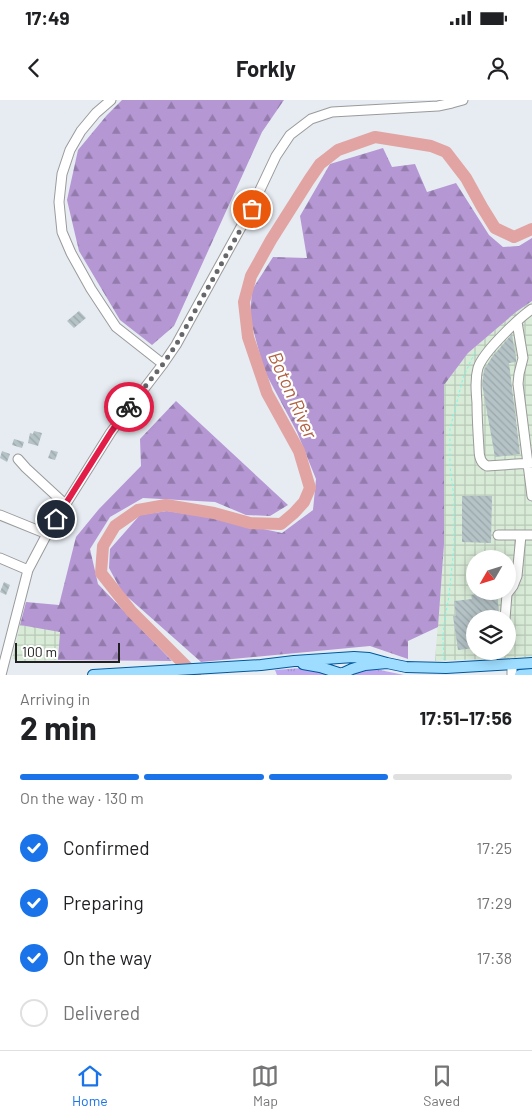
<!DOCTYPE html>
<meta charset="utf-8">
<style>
:root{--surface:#fff;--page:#f6f6f6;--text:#202124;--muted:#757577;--line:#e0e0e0;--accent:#1a73e8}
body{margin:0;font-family:Barlow,sans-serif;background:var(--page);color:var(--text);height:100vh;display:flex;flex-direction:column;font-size:19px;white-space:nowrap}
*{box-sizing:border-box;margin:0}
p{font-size:16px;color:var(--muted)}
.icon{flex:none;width:28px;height:28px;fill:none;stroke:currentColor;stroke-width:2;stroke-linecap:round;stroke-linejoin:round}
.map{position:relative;height:575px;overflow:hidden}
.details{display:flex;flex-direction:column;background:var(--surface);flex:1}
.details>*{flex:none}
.needle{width:32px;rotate:231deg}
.fabs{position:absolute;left:466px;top:450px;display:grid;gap:10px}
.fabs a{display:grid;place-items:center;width:50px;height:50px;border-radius:50%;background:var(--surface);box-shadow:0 2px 12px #0003;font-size:25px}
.scale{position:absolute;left:15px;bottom:12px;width:105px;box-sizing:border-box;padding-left:5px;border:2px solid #202020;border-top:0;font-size:14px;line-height:18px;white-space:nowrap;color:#202020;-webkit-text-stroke:4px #fff;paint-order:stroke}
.pin{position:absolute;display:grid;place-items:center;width:42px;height:42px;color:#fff;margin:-21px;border:2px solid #fff;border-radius:50%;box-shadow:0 1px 5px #0007}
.courier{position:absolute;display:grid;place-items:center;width:50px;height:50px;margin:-25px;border:4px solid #e11d48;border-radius:50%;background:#fff;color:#222;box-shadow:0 1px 6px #0007}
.head em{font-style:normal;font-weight:700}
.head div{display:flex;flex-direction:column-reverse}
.head{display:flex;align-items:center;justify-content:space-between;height:85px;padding:0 20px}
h1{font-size:32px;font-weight:700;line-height:38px}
.bar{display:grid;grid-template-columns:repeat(4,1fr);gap:8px 5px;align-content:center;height:60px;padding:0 20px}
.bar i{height:6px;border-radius:4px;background:var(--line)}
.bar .active{background:var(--accent)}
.bar p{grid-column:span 4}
ol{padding:0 20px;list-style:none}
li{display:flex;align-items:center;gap:15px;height:55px}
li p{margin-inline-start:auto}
li .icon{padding:5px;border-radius:50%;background:var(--accent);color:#fff;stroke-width:4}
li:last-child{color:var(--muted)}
li i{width:28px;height:28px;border:2px solid var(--line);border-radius:50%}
.status{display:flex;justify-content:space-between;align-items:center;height:35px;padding:0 25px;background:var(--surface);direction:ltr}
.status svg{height:14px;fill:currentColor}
header{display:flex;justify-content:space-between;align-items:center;height:65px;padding:0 20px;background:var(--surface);font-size:22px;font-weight:700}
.tabs{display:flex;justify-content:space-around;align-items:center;height:70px;border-top:1px solid var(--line);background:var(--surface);font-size:14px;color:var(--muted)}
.tabs a{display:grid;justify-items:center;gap:2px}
.tabs .active{color:var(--accent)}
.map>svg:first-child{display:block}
.industrial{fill:url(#industrial-grid);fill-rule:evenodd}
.grass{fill:url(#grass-tufts)}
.forest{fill:url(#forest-firs)}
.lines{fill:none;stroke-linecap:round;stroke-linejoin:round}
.river{stroke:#e2a3a3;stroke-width:12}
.building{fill:url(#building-back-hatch)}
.minor-casing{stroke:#9a9a9a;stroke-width:11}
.major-casing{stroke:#00579d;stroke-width:12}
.path{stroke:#6affed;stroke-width:1;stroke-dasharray:2.5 2.5;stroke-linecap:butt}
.minor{stroke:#fff;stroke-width:9}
.major{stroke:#9eddff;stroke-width:10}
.done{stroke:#65676a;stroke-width:5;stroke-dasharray:0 9}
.route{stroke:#e11d48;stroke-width:6}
.labels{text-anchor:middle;stroke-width:4.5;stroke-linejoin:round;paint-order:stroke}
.water-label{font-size:19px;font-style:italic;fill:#b16040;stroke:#fff}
</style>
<div class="status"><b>17:49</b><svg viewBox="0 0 49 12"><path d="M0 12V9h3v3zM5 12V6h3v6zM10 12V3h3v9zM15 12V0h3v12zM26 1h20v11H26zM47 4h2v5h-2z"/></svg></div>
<header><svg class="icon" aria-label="back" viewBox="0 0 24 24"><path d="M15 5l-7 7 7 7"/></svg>Forkly<svg class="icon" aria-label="person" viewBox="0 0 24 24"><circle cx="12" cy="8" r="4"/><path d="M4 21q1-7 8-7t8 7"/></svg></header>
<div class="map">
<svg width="532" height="575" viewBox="0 0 532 575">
<defs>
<pattern id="industrial-grid" width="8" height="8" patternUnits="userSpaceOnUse" patternTransform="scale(1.25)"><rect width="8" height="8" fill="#d8ebd7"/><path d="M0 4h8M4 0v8" fill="none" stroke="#b9c9b8"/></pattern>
<pattern id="grass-tufts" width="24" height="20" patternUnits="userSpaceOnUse" patternTransform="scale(1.25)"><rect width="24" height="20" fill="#bda8ef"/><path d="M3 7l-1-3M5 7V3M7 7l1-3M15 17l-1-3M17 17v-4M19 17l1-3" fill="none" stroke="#a290cd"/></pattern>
<pattern id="forest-firs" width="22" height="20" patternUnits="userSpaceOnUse" patternTransform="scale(1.25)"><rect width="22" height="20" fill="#b597d4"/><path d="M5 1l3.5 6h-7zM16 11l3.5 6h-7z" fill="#937bac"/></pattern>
<pattern id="building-back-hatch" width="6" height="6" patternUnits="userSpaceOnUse" patternTransform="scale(1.25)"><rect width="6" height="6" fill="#b5c3c6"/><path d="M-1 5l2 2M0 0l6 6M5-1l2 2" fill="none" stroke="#9ba7aa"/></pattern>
</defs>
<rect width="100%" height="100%" fill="#e6ecf2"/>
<!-- industrial -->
<path class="industrial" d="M532,201V557L435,561L444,444V285L468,253L516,212ZM475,459H508V491H475ZM475,519H508V551H475Z
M20,525L61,531L58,560L22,561L12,559Z"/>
<!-- grass -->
<path class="grass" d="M302,568L316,569L332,575H277L275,570Z
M372,569L380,570L404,575H351L360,571Z"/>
<!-- forest -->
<path class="forest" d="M122,0H284L262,32L174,226L152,245L120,220L79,151L67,100L78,50L107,15Z
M383,48L392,67L415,64L427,92L456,83L489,135L503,147L519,146L532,138V201L516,212L468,253L444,285V444L438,527L408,541V559L370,546L201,562L122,492L109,468L110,449L140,415L167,411L213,418L282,433L313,410L316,379L297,332L264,270L250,218L252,190L273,157L307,158L300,116L330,64Z
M176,301L288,405L270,416L246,415L215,402L143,398L110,417L90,449L98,484L172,561L58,560L60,532L20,525L26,502L59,505L76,437L99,409L141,366L140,339Z"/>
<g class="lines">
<!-- river -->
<path class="river" d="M195,575L131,511L101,473L103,446L115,426L138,410L166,405L214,413L250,423L281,424L294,413L304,402L310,388L299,351L267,293L248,237L244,202L251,176L271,140L309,80L320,64L338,50L375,37L431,46L446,52L466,78L482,107L495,128L514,137L532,129"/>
</g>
<!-- building -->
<path class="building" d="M79,211L86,218L74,228L67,221Z
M512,234L516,259V262L509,263L520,354L495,357L482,284L484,270L492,257Z
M34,331L42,333L38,346L28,343L30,333L33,334Z
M14,339L24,342L22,348L12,345Z
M51,350L58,352L55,360L48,358Z
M2,351L10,354L7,362L0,358Z
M462,396H492L491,443L462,442Z
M4,482L10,485L6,495L0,492Z
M497,492L499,512V519H475V548L458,550L453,516H456L454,501L472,499L471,495Z"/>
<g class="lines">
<!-- minor casing -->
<g class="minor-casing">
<path id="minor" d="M111,0L96,13L81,31L70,50L62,74L59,102L62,132L71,153L91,189L116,227L163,264
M532,209C518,219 483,252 478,268C475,279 476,291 477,303C477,318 478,333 479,349C479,356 480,363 487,366L532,363
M517,222L523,258L519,274L518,284L532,396
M18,359L26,368L65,404
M0,415L47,434
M498,435H532
M0,458L28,470
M505,519L507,494L513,486L517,476L521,435
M512,564V575
M1,575L28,470L47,434L111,332L163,264L176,245L251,109L276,56L290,35L311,19L332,12L438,6L452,3L463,0"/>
</g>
<!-- major casing -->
<g class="major-casing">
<path id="major" d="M303,564L320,567L345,575
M93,575L261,565L294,561L354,557L369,558L387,563
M339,575L352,569L365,565L387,563L406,567L446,568L532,563
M520,575L532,574"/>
</g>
<!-- path -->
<path class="path" d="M444,560L443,539L444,524L449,496L454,447V397L450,367V329L463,278L475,252"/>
<!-- minor -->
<use href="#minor" class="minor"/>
<!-- major -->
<use href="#major" class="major"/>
</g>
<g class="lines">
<!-- done -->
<path class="done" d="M129,307L163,264L176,245L252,109"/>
<!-- route -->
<path class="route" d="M56,419L111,332L129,307"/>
</g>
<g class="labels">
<!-- water labels -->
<g class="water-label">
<text transform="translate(293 295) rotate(66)" y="7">Boton River</text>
</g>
</g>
</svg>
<div class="fabs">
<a><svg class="needle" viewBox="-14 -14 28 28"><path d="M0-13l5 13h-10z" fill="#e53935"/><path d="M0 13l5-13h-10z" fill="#757577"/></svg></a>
<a><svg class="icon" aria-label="layers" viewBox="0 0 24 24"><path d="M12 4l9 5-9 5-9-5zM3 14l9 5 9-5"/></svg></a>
</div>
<div class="scale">100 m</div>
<div class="pin" style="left:252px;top:109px;background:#ea580c"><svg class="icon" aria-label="bag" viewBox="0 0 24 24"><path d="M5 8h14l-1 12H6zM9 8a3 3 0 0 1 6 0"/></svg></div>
<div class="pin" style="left:56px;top:419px;background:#1f2937"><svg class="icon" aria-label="home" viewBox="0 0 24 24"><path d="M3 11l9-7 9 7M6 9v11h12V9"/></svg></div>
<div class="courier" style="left:129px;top:307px"><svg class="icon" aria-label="bike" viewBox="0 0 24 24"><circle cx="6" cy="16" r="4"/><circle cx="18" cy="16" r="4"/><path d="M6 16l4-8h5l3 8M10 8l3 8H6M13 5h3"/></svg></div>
</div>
<section class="details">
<div class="head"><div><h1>2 min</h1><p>Arriving in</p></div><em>17:51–17:56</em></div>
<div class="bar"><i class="active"></i><i class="active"></i><i class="active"></i><i></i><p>On the way · 130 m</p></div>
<ol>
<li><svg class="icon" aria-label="check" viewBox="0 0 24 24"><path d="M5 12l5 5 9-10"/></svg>Confirmed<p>17:25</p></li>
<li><svg class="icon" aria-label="check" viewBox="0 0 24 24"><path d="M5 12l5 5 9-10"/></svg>Preparing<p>17:29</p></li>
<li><svg class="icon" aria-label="check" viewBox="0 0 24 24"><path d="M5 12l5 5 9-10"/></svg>On the way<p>17:38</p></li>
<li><i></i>Delivered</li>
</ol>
</section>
<nav class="tabs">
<a class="active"><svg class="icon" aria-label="home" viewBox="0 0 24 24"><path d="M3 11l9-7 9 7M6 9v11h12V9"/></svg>Home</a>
<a><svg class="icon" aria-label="map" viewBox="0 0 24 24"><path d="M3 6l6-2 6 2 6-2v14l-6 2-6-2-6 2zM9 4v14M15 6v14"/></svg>Map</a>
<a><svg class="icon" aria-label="saved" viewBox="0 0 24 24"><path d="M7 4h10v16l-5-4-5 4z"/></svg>Saved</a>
</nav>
